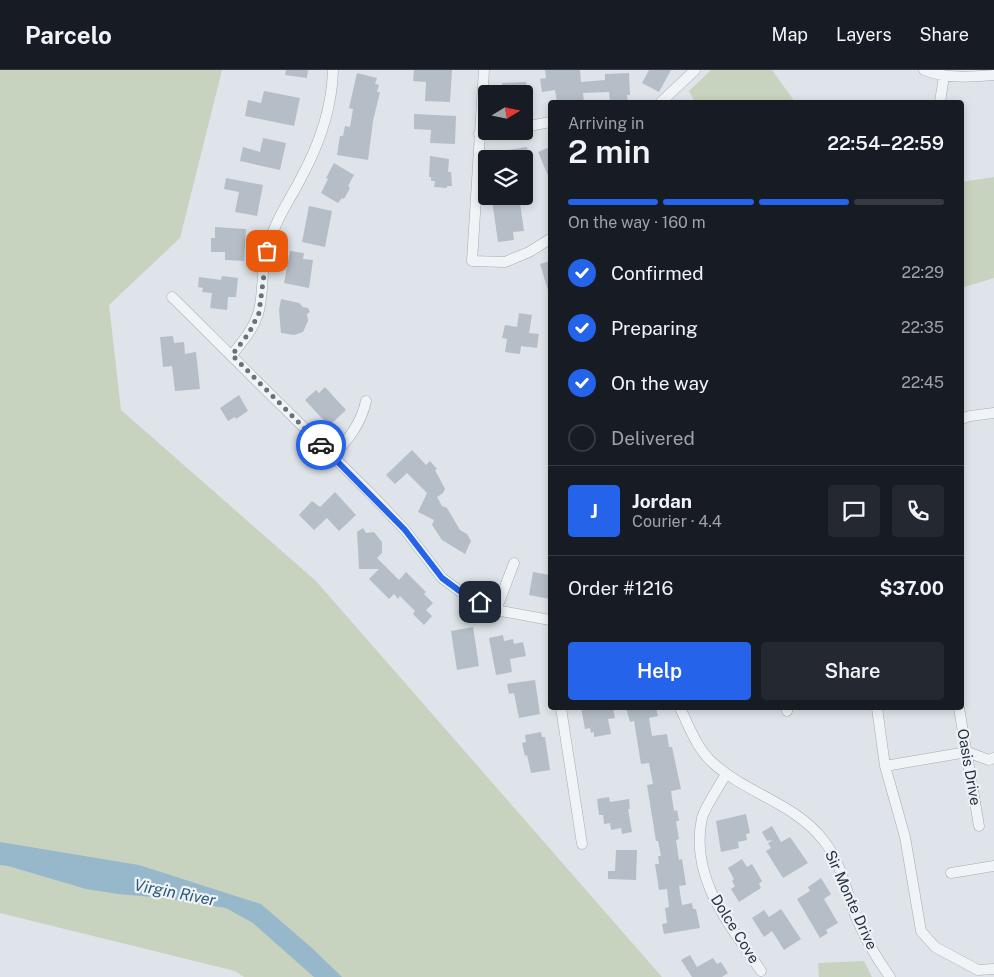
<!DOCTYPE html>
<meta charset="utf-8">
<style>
:root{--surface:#171b24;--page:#242831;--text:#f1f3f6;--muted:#9ea1a6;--line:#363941;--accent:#2563eb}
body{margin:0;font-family:"Public Sans",sans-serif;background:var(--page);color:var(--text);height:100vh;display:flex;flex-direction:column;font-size:19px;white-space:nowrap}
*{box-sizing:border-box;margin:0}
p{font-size:16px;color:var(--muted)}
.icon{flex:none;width:28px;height:28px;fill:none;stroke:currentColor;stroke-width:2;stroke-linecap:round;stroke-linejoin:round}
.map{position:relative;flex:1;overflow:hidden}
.side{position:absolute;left:548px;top:30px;width:416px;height:610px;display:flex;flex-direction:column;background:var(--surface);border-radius:5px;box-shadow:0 2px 8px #0003}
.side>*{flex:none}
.needle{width:32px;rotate:80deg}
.tools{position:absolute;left:478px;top:15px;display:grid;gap:10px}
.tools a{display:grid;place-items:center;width:55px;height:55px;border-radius:5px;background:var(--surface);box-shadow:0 2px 8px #0003;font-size:25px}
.pin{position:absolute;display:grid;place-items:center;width:42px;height:42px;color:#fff;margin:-21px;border-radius:10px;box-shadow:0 2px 8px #0006}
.courier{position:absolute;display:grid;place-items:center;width:50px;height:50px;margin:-25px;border:4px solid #2563eb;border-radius:50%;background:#fff;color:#222;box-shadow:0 1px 6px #0007}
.overview em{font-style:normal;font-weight:600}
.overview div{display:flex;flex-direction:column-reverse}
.overview{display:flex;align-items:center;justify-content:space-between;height:85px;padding:0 20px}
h1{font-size:32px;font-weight:600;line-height:38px}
.bar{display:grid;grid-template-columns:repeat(4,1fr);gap:8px 5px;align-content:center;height:60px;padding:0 20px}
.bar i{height:6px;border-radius:4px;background:var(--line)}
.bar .on{background:var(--accent)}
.bar p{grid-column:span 4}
.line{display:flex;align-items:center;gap:12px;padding:0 20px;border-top:1px solid var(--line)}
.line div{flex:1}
.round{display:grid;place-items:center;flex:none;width:52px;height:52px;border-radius:5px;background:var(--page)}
ol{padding:0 20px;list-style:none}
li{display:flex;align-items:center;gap:15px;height:55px}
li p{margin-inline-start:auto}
li .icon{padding:5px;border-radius:50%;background:var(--accent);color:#fff;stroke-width:4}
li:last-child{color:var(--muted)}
li i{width:28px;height:28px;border:2px solid var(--line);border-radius:50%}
.primary-button{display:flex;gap:10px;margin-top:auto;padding:10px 20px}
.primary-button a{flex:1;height:58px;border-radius:5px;background:var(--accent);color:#fff;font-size:20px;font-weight:600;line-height:58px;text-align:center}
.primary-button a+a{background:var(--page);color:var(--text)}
header{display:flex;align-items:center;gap:30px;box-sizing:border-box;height:70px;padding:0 25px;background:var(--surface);border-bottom:1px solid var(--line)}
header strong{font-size:24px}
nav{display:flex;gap:28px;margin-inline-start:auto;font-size:18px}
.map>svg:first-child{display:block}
.green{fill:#c7d3bf}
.water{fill:#97b8cb}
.building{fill:#b5bec6}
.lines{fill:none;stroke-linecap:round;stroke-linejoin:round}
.street-casing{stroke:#a3acb3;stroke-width:11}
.street{stroke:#f1f4f7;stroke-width:10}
.done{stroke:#66727c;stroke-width:5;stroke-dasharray:0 9}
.route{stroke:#2563eb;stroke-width:6}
.labels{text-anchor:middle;stroke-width:4.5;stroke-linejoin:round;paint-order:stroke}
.street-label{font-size:15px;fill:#263441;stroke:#eef2f6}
.water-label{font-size:16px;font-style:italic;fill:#2e5977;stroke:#eef2f6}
</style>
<header>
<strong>Parcelo</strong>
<nav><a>Map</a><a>Layers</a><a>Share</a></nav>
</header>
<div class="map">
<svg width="994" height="907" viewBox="0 0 994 907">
<rect width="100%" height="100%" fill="#dee4e9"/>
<!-- green -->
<path class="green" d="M0,0H222L180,168L109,235L121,340L316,511L662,907H244L235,901L0,843Z
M711,0H772L795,32H695L689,21Z
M994,107V208L961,218V112Z
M864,891L872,907H819L818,893Z"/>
<!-- water -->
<path class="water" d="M0,772L139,795L261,834L313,879L342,907H314L253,853L226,838L163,828L118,824L86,819L8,796L0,795Z"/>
<!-- building -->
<path class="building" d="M286,0H308L307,8L285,5Z
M414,0H452L450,32L425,31L426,12L413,11Z
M545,0H580L581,12L605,10V4L629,3L630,25H627L628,32H610L609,22L583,23L584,32H557L555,20L542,22L540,9L546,8Z
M649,0H671L659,22L642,13Z
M357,3L377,8L375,14L379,15L377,22H380L373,51L368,90L337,85L340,66H343L345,56L350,57L353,39L349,38Z
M526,12L527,24H502V13Z
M264,21L300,28L294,56L245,46L248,30L261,33Z
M414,44L456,46L455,74L430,73L431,60L414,59Z
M263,68L286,73L280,100L240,91L243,77L260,82Z
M527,77L533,112L524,114V89H495L494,82Z
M550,77V110L538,82Z
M430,86L449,89L448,102H451L452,116H447V118L434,117L435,111H431V107H429Z
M334,93L354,105L348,116L350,118L344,129L342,128L338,133L321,123L328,109L326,108Z
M226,108L263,115L257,146L235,142L239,122L224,119Z
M519,126L524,161L513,162L514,170L498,172L492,130Z
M309,136L332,141L325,177L302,172Z
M215,157L246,159L244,191L225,190V182H211V168H215Z
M290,181L304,183L303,189L313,190L309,218L284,213Z
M550,191V219L548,220L540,194Z
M222,206L238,208L236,227H228L227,240L210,238L212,223L202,222L203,218L198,217L199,207L221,210Z
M281,229L299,233L303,237L308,238L310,242L307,244L308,251L303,262L294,265L281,263L279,240Z
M519,243L532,245L529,263L539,264L537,278L521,276L520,284L505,282L507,269L502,268L505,255L517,257Z
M173,266L174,273L184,272L185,284L196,282L200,319L175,321L172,296L163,297L160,267Z
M325,317L346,340L329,356L305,330L316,320L319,323Z
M239,325L248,341L236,349L235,347L228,351L220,338Z
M412,380L426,395L430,391L437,399L435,400L445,419L443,423L437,427L442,436L447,438L460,460L467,464L471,471L465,484L442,470L432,455L434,450L418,442L427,423L407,403L395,414L386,405Z
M335,422L356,445L339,461L327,448L314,460L299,445L312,431L320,437Z
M363,458L366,463L374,462L382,472V483L377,488L399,510L406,502L426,522L424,524L433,533L426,540L432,546L424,555L413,544L415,541L400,526L398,529L394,524L389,529L369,509L379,499H359L357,462Z
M533,502L550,505V529L529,525Z
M473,557L479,596L457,600L451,561Z
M503,565L504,571L513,569L514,574L523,572L526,586L510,589L512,602L496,605L489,568Z
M535,610L540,644L519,648L514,623L509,624L507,614Z
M581,638H613L615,648L608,649L611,664L594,667V662L591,663L590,658L585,659Z
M626,638H656L658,646L649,648L652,666L667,664L669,677H672L681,719L671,721L674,741L677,740L679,751H676L679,769L676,770L679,790L682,789L686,815L679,816L682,835L692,833L693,839H696L700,858L664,864L662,854L667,853L665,838L669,837L667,819L659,820L655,794H659L658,786H661L658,771H656L647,715L653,714L649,693L641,694L634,651L630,652Z
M541,662L542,667H545L550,700L531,703L527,685L525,686L522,673L526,672L525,665Z
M609,727L610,732L629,729L630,739H628L632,762L622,764L621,758L611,760L610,753L604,754L603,745H599L597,729Z
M746,744L750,763L746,764L747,770L738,772L739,778L721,782L716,751Z
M772,756L781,772L790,767L808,793L783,808L766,781L771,778L768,773L773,770L767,771L762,762Z
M616,780H637L636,810L608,809V801H615Z
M742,789L747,797L752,794L762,811L759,814L761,818L739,832L731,819L735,816L732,811L734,809L728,798Z
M821,808L831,824L824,829L838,853L826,860L828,863L820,868L797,829L810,821L808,817Z
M781,839L801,869L784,880L772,861L764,867L752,848L764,840L769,847Z
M690,885L697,897L713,888L717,894L721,892L728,903L722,907H692L681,890Z"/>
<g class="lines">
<!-- street casing -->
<g class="street-casing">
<path id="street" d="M484,0L472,191L505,192L529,182L550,169
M924,0C947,9 970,7 994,5
M661,32L695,0
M940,32L944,6
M524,57L550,52
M479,64L506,61
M172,227L369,422L405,460L442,508L465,525L496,540L550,550
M232,285C242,272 253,260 258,244C262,231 262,216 263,203C264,189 268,175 273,162C280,143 292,126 301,108C319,75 332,38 333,0
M961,349L970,346L994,343
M332,386C348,370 361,354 366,331
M496,540L514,493
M561,638L582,774
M680,638C689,656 697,679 713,693C747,724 795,733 824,771C842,794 846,821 856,847C865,868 877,889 890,907
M877,638L885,696L905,767L921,861L935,877L978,900L994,899
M959,638L979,756
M787,641L788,638
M885,696L967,682L989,690L994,688
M726,704C720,715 705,737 702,748C689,808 730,855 761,901
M951,803L994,796"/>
</g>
<!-- street -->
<use href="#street" class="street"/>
</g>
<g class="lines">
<!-- done -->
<path class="done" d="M267,181L259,243L249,263L232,285L321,375"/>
<!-- route -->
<path class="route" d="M321,375L405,460L442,508L465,525L480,532"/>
</g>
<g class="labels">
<!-- street labels -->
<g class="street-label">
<text transform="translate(969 697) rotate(80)" y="5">Oasis Drive</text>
<text transform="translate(851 830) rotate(66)" y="5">Sir Monte Drive</text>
<text transform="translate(735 859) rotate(58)" y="5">Dolce Cove</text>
</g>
<!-- water labels -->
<g class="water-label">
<text transform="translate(175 822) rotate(11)" y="6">Virgin River</text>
</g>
</g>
</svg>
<div class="tools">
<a><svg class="needle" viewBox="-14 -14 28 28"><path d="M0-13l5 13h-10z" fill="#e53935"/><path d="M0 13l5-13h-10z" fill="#9ea1a6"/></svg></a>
<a><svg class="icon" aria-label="layers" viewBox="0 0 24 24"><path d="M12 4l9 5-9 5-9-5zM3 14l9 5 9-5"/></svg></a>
</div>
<div class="pin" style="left:267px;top:181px;background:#ea580c"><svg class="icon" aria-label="bag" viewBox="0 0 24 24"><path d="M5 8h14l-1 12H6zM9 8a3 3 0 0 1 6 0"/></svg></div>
<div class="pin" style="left:480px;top:532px;background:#1f2937"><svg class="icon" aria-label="home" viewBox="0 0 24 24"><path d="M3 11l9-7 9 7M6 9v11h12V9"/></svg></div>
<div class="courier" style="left:321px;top:375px"><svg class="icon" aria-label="car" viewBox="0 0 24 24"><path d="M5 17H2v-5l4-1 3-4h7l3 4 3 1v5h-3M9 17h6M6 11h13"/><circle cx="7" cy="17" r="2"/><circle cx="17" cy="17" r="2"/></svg></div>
<section class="side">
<div class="overview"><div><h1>2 min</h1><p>Arriving in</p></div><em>22:54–22:59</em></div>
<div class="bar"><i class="on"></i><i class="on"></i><i class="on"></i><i></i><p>On the way · 160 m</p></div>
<ol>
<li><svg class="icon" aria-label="check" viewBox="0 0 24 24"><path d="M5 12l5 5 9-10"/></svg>Confirmed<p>22:29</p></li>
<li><svg class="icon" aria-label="check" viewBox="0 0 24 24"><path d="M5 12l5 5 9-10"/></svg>Preparing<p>22:35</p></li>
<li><svg class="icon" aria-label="check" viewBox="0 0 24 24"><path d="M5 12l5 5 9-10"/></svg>On the way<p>22:45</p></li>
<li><i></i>Delivered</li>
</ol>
<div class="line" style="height:90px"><b class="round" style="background:var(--accent);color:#fff">J</b><div><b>Jordan</b><p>Courier · 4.4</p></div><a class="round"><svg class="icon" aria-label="chat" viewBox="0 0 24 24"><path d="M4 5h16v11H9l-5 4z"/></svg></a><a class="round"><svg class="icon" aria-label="phone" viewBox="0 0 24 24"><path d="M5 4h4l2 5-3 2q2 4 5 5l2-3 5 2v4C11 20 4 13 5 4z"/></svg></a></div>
<div class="line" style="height:65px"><div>Order #1216</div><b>$37.00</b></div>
<div class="primary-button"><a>Help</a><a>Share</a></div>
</section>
</div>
